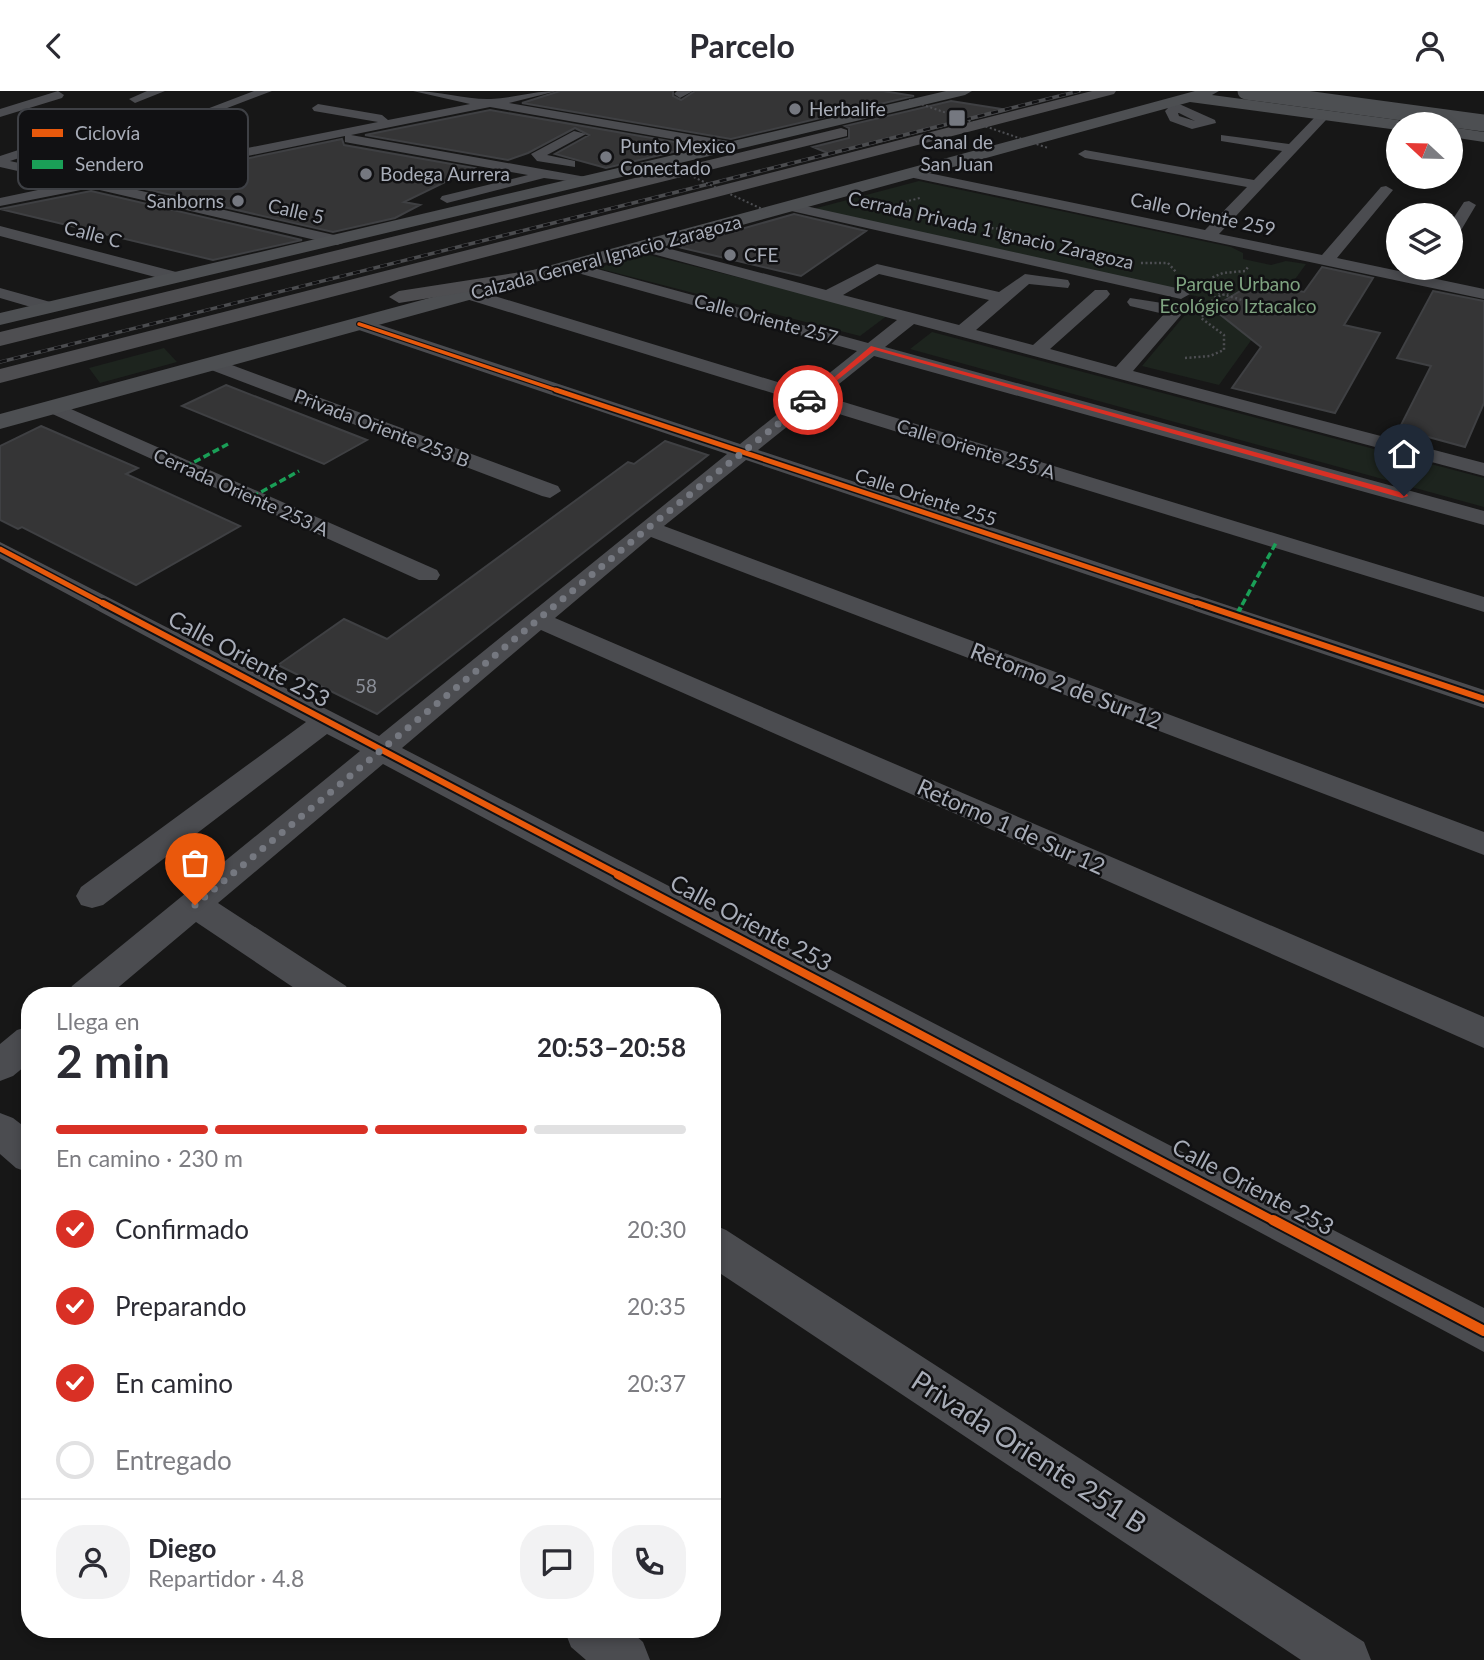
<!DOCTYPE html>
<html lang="es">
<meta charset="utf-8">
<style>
:root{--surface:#fff;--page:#f2f2f3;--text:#2b2b33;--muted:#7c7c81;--line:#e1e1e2;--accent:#d93025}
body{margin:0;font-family:Lato,sans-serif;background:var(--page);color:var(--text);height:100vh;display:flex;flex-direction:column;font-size:26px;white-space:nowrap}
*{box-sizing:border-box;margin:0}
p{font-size:23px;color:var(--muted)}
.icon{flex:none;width:38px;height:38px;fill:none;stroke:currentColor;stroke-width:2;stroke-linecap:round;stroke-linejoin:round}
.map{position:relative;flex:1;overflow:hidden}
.side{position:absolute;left:21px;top:896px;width:700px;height:651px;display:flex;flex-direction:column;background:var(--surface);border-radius:28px;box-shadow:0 4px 10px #0003}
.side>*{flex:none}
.needle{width:46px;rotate:292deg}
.tools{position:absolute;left:1386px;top:21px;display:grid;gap:14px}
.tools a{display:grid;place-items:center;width:77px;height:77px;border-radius:50%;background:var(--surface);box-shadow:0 4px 10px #0003;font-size:35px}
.pin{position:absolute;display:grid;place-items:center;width:60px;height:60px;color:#fff;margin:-72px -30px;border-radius:50% 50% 50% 0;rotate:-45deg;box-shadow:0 0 7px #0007}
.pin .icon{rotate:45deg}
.courier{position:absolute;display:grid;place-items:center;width:70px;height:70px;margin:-35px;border:5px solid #d93025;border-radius:50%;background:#fff;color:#222;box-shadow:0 2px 9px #0007}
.overview em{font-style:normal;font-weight:700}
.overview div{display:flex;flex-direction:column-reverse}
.overview{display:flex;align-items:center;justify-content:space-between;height:119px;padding:0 35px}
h1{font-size:46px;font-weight:700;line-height:52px}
.bar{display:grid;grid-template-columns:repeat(4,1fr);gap:10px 7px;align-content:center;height:84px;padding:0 35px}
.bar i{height:9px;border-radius:5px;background:var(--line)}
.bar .active{background:var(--accent)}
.bar p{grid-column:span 4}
.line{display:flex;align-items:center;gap:18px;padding:0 35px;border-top:2px solid var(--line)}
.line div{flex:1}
.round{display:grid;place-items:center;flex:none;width:74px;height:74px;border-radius:28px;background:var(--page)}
ol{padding:0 35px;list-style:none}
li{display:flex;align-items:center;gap:21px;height:77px}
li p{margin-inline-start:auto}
li .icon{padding:7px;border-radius:50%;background:var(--accent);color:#fff;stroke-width:4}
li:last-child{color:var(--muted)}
li i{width:38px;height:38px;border:4px solid var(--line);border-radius:50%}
header{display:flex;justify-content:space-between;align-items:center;height:91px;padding:0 35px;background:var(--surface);font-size:32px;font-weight:700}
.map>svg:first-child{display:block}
.green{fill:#1d241e}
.building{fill:#353536;stroke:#3f4043;stroke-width:2}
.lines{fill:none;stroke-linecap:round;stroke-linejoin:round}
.path-far1{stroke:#4d4e52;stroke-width:2;stroke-dasharray:2 2.5;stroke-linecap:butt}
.path{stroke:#4d4e52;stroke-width:2.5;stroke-dasharray:2 2.5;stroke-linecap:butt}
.minor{fill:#4b4c50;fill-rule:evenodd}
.major{fill:#4d4f52;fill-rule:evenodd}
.highway{fill:#4e4e51;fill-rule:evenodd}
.rail-casing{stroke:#4b4c4f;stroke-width:3.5}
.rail{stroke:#111113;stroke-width:2.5;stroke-dasharray:7;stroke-linecap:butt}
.path-bridge{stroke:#4d4e52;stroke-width:2;stroke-dasharray:2 2.5;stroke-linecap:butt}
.major-bridge{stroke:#4d4f52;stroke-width:17}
.quiet-far1{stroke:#1a9f57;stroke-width:3.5;stroke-dasharray:7 3.5;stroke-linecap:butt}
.quiet{stroke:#1a9f57;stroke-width:4.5;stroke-dasharray:10 4.5;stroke-linecap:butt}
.cycleway-far4-casing{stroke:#111113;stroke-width:6}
.cycleway-far3-casing{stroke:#111113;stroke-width:8}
.cycleway-far2-casing{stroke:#111113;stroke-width:10}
.cycleway-far1-casing{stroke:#111113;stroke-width:12}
.cycleway-casing{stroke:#111113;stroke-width:14}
.cycleway-far4{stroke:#e8590c;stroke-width:3.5}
.cycleway-far3{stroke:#e8590c;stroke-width:5}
.cycleway-far2{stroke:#e8590c;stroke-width:6}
.cycleway-far1{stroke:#e8590c;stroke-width:8}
.cycleway{stroke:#e8590c;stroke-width:10}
.route{fill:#d93025}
.done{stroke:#757880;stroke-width:7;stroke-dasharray:0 12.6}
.poi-dot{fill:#757880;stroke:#111113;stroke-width:2.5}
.labels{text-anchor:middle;stroke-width:5;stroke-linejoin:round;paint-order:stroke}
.far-poi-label{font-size:19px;fill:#a8adb8;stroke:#111113;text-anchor:start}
.far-street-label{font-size:19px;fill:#a8adb8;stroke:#111113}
.far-park-label{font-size:19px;fill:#7fa381;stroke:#111113}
.number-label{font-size:19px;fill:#8b8f98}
.street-label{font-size:23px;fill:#a8adb8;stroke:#111113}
.near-street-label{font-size:28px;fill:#a8adb8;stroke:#111113}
.key{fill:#111113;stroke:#3e4045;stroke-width:2}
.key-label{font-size:19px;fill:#a8adb8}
</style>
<header><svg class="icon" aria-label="back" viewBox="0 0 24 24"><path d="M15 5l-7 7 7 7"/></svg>Parcelo<svg class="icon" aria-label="person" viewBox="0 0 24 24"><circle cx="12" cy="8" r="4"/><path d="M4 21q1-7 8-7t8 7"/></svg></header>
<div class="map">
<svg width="1484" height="1569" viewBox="0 0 1484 1569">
<rect width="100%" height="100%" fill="#171717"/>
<!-- green -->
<path class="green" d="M919,90L1231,156L1243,162V168L1271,174L1286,170L1306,173L1219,294L1142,275L1200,206L813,118Z
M645,163L888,224L860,245L597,177Z
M932,241L1484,387V416L910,258Z
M164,257L177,271L100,292L89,277Z"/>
<!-- building -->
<path class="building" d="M560,0H673V5L681,9L695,0H883L914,5L731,48L522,12Z
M951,10L1008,19L830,63L813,56L849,47V37L845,35Z
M490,19L698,55L606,77L555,63L589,44L575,37L528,62L508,69L365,44Z
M342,48L344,54L474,77L404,111L420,114L395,127L333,141L123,93Z
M91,100L302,149L213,169L0,118Z
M794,123L866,140L801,185L678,156Z
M1322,176L1373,187L1344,234L1380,242L1335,322L1232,297L1261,256L1212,217L1255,191L1304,201Z
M1433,200L1484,210V312L1465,356L1399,338L1431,275L1397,267Z
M226,294L367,349L324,373L182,315Z
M41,335L138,377L126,383L240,435L136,494L22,436L18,438L0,429V355Z
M665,350L708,364L377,623L278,574L344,528L387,548L628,371L634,373Z"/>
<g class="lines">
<!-- path-far1 -->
<path class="path-far1" d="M896,121L904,111L920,107"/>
<!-- path -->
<path class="path" d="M987,137L1008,138L1022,145
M1141,172H1168L1176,181
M1205,198L1252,212
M1185,267L1210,265L1224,259V244L1201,227L1214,207L1228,202L1213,194L1211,187L1223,182L1245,180L1248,176"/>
<!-- minor -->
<path class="minor" d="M58,0L64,4L62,7L0,26V18Z
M147,0H165L135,12L129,8Z
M254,0H272L201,27L191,24Z
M413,0C439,0 468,9 491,8C513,7 534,0 557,0L509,12L734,51L741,55L734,59L490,16L351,44L586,86L591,87V93L544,87L447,112L440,108L442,105L528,84L350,52L345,51V45L111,93L343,146V152L337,154L91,97L0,115V107L71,92L0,76V65L122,25L127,26V32L10,70L91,88L378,31L314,20L312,17L318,13L382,24L388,29L470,13Z
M677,0H693L680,7L674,3Z
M1168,8L1215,29L1216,32L1192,38L1170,30L1165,20L1168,17L1162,12ZM1178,22H1179L1195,30L1179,25Z
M1315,26L1326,29L1219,143L1322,164L1381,96L1386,95L1393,99L1337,167L1484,198V208L914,87L907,83L914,79L1205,139L1247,96L1085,67L1078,63L1085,59L1254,89L1282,60L1221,50V44L1289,53Z
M574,40L586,43L547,64L575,70V76L537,70L531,63Z
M1469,110L1476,114L1457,146L1451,148V131L1464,111Z
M792,112L1181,198L1190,203L1181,208L787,119V113Z
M0,135L180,182L182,186L174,191L0,145Z
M644,151L826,199L877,173L999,201L1025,183L1068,189L1070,193L1068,197L1029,193L976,239L1033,254L1095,199H1107L1110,203L1107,207L1050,258L1116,276L1164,223L1130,215L1127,211L1130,207L1175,214L1182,223L1133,280L1484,372V385L914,233L885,256L1484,420V434L874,265L824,305L1484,506V521L813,315L758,359L1484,599V617L746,369L664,435L1484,741V764L651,446L555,527L1484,926V957L541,539L402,657L1484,1217V1261L383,673L218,812L346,895L351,905H306L196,831L108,905H67L72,895L360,660L327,643L103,814L92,817L81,814L76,805L81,796L306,631L0,467V451L379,645L727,363L353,237L350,233L353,229H365L740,353L795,309L463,207L460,203L469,198L475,199L807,300L857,260L567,179L565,176L567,173H579L868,252L897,229L638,159V153ZM879,183L989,209L959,234L843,204Z
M0,197L54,212L57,216L48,221L0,207Z
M213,267L558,395L561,400L550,407L542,405L206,277L204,273L206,269Z
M55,311L437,479L440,484L437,489H419L48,321L45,317L48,313Z
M30,935V971L13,985L0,990V953L17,939Z
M0,1022L13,1027L30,1040V1082L16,1077L0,1063Z
M712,1133L726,1139L1364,1551L1371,1569H1301L712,1177Z
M564,1538H628L643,1551L650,1569H586L571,1556Z"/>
<!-- major -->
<path class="major" d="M946,0H972L965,4L0,234V222Z
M1195,0H1219L1212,4L1398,29L1405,33H1398V39L1190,11L0,338V323Z
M1451,36L1484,41V51L1451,46Z"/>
<!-- highway -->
<path class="highway" d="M1092,0H1116L1114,3L0,292V278Z
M841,37L847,39V45L0,255V241Z
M534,179L541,181L544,185L541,189L399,212L389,206L399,200Z"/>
<!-- rail casing -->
<g class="rail-casing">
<path id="rail" d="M0,271L1079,0"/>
</g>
<!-- rail -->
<use href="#rail" class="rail"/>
<!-- path-bridge -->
<path class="path-bridge" d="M909,9L1048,57
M657,69L775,124"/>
<!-- major-bridge -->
<path class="major-bridge" d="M1246,0L1484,32"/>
<!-- quiet-far1 -->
<path class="quiet-far1" d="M185,376L228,353
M252,406L299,380
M1242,514L1277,450"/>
<!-- quiet -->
<path class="quiet" d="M1236,525L1243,512"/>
<!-- cycleway-far4 casing -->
<g class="cycleway-far4-casing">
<path id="cycleway-far4" d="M359,233L562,301"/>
</g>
<!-- cycleway-far3 casing -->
<g class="cycleway-far3-casing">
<path id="cycleway-far3" d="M556,299L1202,514
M0,458L106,514"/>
</g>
<!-- cycleway-far2 casing -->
<g class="cycleway-far2-casing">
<path id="cycleway-far2" d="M103,512L621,785
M1197,512L1484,608"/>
</g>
<!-- cycleway-far1 casing -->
<g class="cycleway-far1-casing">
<path id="cycleway-far1" d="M618,784L1276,1131"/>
</g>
<!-- cycleway casing -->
<g class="cycleway-casing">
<path id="cycleway" d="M1273,1129L1484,1240"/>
</g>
<!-- cycleway-far4 -->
<use href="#cycleway-far4" class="cycleway-far4"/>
<!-- cycleway-far3 -->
<use href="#cycleway-far3" class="cycleway-far3"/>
<!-- cycleway-far2 -->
<use href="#cycleway-far2" class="cycleway-far2"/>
<!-- cycleway-far1 -->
<use href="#cycleway-far1" class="cycleway-far1"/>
<!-- cycleway -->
<use href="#cycleway" class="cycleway"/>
</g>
<!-- route -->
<path class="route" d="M871,255L1407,403L1408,405L1402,407L875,259L810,311H805Z"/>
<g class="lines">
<!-- done -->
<path class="done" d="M195,814L648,437L808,309"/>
</g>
<!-- markers -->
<g class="poi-dot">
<circle cx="795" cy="18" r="7"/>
<rect x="948" y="18" width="18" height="18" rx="3.5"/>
<circle cx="606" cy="66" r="7"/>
<circle cx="366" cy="83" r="7"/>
<circle cx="238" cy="110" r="7"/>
<circle cx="730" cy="164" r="7"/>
</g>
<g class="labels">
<!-- far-poi labels -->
<g class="far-poi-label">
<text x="809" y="25">Herbalife</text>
<text x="957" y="58" text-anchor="middle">Canal de<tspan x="957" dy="22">San Juan</tspan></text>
<text x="620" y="62">Punto Mexico<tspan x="620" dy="22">Conectado</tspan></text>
<text x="380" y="90">Bodega Aurrera</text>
<text x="224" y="117" text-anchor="end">Sanborns</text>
<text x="744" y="171">CFE</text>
</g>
<!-- far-street labels -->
<g class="far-street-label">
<text transform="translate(296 120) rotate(13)" y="7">Calle 5</text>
<text transform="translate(1203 123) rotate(12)" y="7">Calle Oriente 259</text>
<text transform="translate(991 139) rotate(13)" y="7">Cerrada Privada 1 Ignacio Zaragoza</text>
<text transform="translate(93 143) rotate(15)" y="7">Calle C</text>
<text transform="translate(606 166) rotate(-15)" y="7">Calzada General Ignacio Zaragoza</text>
<text transform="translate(766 228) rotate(15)" y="7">Calle Oriente 257</text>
<text transform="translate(382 337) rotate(21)" y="7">Privada Oriente 253 B</text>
<text transform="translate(976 358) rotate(17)" y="7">Calle Oriente 255 A</text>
<text transform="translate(241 401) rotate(24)" y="7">Cerrada Oriente 253 A</text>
<text transform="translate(926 406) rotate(18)" y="7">Calle Oriente 255</text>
</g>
<!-- far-park labels -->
<g class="far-park-label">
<text x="1238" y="200">Parque Urbano<tspan x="1238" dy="22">Ecológico Iztacalco</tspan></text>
</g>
<!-- number labels -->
<g class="number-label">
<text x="366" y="602">58</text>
</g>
<!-- street labels -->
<g class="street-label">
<text transform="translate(249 568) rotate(28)" y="8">Calle Oriente 253</text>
<text transform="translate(1066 595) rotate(21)" y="8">Retorno 2 de Sur 12</text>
<text transform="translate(1011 736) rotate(24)" y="8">Retorno 1 de Sur 12</text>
<text transform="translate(751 832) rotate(28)" y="8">Calle Oriente 253</text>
<text transform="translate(1253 1096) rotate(28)" y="8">Calle Oriente 253</text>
</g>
<!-- near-street labels -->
<g class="near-street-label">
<text transform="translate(1029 1361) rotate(33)" y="10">Privada Oriente 251 B</text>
</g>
</g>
<!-- legend -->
<rect x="18" y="18" width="230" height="80" rx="10" class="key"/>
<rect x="32" y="38" width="31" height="8" fill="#e8590c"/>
<rect x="32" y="69" width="31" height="9" fill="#1a9f57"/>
<g class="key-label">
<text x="75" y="49">Ciclovía</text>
<text x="75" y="80">Sendero</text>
</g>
</svg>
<div class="tools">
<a><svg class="needle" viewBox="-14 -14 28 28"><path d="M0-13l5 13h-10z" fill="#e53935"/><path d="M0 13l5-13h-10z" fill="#7c7c81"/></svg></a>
<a><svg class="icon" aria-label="layers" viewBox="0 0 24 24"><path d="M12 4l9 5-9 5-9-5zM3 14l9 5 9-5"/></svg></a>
</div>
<div class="pin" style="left:195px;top:814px;background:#ea580c"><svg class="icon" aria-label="bag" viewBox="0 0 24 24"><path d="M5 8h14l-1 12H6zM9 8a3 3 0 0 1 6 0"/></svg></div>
<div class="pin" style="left:1404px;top:405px;background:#1f2937"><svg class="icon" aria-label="home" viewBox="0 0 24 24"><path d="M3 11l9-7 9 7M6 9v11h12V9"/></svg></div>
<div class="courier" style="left:808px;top:309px"><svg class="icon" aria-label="car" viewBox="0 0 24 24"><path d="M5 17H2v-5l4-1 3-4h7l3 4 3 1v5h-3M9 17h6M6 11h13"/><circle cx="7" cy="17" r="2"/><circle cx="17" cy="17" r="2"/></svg></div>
<section class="side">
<div class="overview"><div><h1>2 min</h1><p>Llega en</p></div><em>20:53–20:58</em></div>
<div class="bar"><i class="active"></i><i class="active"></i><i class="active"></i><i></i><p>En camino · 230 m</p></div>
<ol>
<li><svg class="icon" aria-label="check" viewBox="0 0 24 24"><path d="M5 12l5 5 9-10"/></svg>Confirmado<p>20:30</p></li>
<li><svg class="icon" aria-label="check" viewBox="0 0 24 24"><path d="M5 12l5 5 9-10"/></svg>Preparando<p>20:35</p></li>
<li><svg class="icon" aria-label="check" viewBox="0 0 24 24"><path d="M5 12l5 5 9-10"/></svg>En camino<p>20:37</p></li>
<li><i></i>Entregado</li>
</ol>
<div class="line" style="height:126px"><a class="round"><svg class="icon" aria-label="person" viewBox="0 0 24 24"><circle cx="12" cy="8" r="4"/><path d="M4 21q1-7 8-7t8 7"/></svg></a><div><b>Diego</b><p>Repartidor · 4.8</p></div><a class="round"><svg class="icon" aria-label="chat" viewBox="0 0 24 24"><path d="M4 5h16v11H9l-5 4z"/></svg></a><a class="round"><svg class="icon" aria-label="phone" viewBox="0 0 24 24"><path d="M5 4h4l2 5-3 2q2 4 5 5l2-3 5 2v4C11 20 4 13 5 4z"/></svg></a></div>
</section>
</div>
